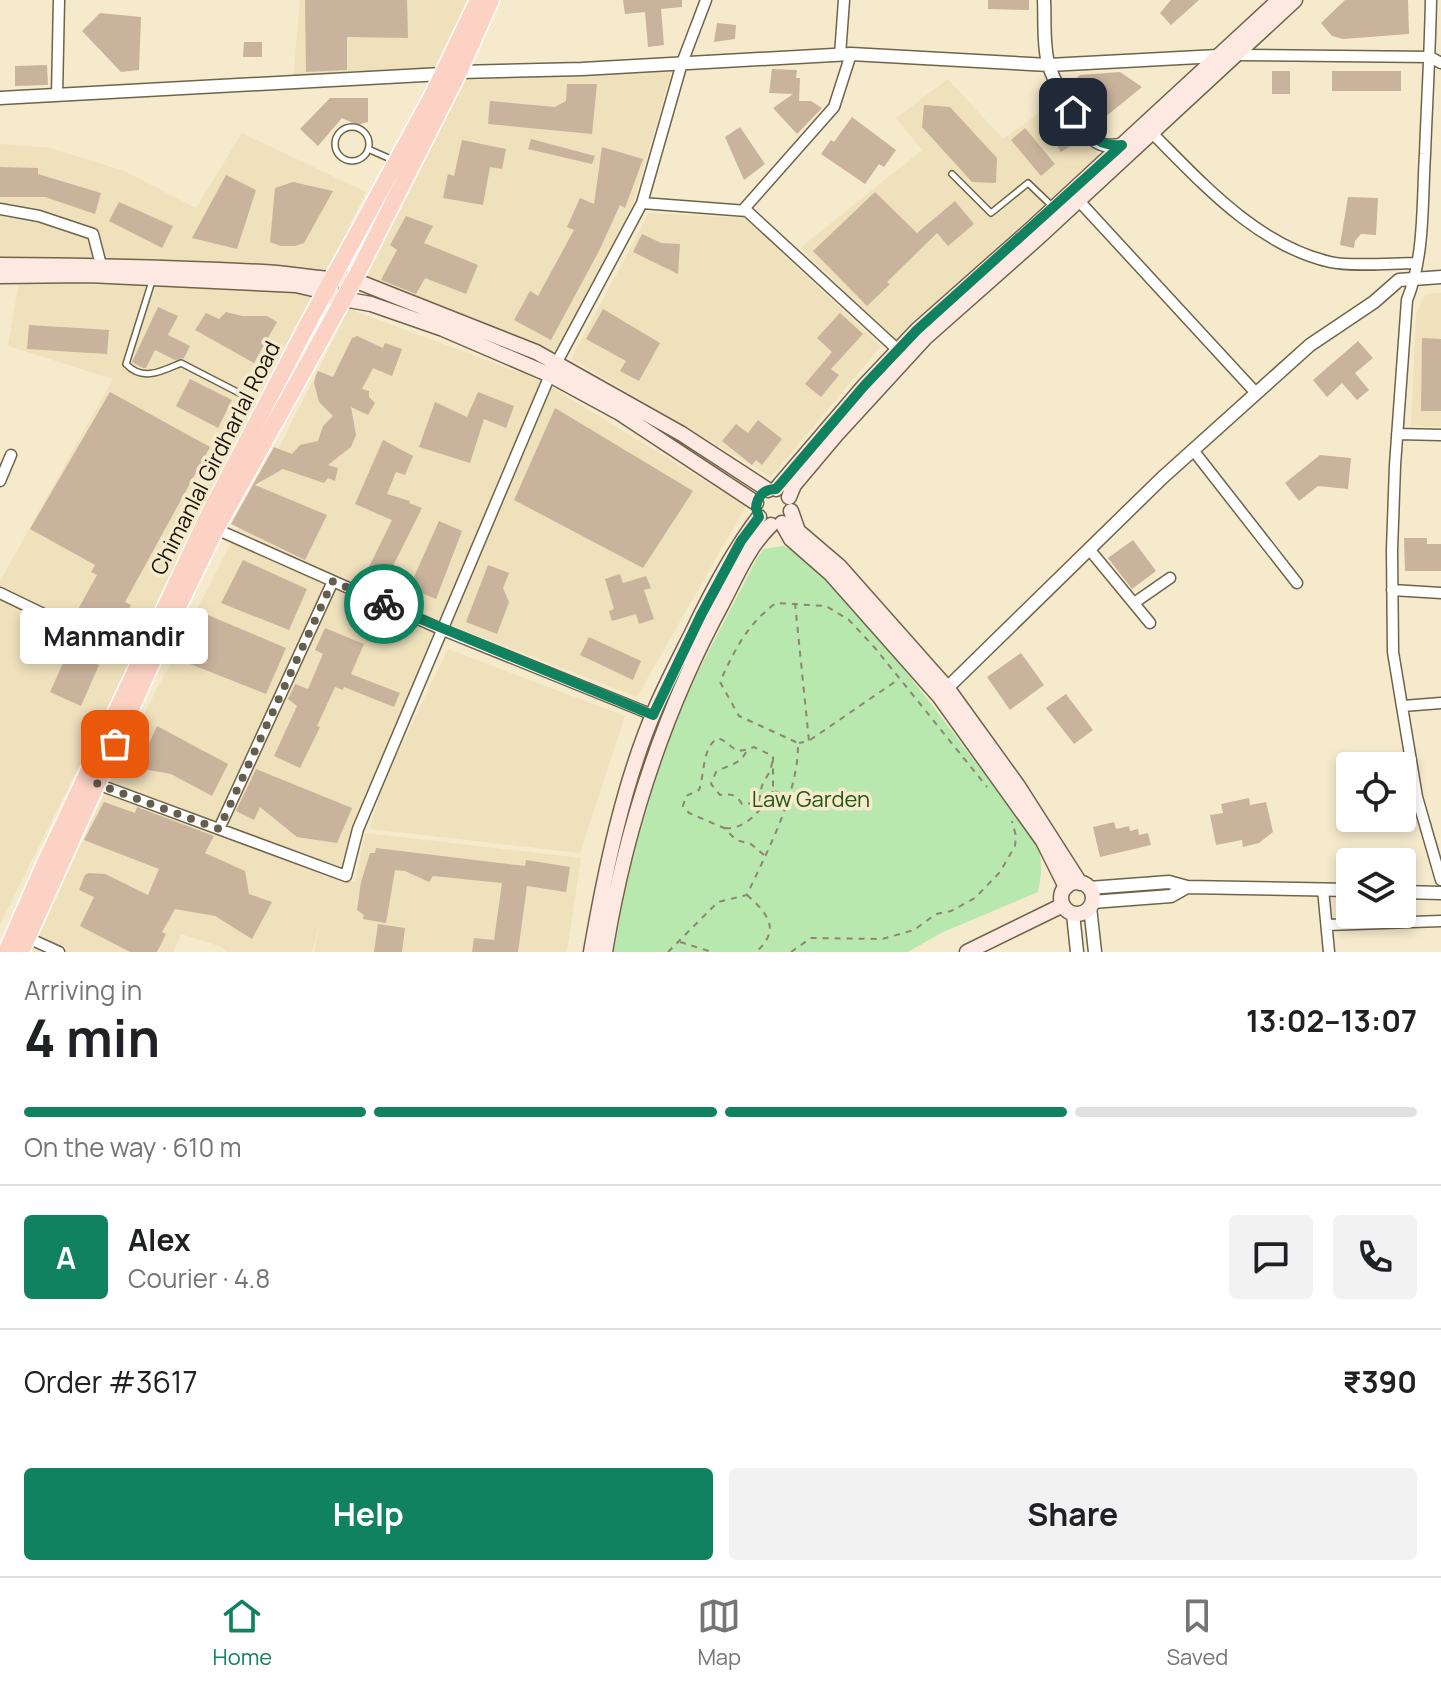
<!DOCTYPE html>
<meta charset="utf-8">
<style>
:root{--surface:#fff;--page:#f2f2f2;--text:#202124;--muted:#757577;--line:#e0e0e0;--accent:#11825f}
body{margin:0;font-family:Manrope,sans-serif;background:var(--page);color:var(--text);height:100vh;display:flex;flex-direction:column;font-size:30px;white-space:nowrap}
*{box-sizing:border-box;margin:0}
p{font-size:26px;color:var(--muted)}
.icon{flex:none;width:44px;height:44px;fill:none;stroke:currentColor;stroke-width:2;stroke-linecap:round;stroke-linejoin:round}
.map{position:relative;height:952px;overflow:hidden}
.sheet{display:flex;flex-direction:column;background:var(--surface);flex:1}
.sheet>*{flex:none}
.controls{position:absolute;left:1336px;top:752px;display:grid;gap:16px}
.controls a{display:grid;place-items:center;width:80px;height:80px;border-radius:8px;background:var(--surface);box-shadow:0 4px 12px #0003;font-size:40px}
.pin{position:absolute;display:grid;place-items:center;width:68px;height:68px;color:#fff;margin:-34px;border-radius:16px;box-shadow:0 4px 12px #0006}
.courier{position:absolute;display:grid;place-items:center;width:80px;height:80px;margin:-40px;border:6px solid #11825f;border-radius:50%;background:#fff;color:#222;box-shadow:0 2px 10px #0007}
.bubble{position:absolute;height:56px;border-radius:8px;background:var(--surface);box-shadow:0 4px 12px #0003;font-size:26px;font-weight:700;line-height:56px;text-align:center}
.headline em{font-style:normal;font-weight:700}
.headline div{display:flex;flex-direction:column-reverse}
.headline{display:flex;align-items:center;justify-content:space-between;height:136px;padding:0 24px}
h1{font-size:52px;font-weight:700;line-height:60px}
.bar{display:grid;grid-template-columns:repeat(4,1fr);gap:12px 8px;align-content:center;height:96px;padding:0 24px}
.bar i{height:10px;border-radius:6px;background:var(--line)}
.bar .active{background:var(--accent)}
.bar p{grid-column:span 4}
.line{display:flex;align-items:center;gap:20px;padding:0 24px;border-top:2px solid var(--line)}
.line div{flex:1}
.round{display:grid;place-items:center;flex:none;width:84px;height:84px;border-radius:8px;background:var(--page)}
.cta{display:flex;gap:16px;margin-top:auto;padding:16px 24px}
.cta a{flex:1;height:92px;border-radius:8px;background:var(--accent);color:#fff;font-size:32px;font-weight:700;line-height:92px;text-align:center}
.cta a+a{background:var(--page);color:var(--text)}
.menu{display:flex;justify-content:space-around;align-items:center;height:112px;border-top:2px solid var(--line);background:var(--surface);font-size:22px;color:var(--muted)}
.menu a{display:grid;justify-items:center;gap:4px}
.menu .active{color:var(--accent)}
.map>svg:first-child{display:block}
.built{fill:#efe1bc}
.green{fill:#b8e8ad}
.building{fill:#c9b39c}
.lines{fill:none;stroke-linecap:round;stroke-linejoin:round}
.service-casing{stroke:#6e644a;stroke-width:8}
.minor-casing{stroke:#6e644a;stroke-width:13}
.tertiary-casing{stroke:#6e644a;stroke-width:15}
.secondary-casing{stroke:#6e644a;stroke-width:17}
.primary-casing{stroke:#fff;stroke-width:19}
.path{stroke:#8e8672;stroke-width:2;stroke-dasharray:6 6;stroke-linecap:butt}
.service{stroke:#fff;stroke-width:5}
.minor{stroke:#fff;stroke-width:10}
.tertiary{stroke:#fff;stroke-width:12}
.secondary{stroke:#fee8e2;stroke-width:14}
.primary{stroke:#fcd2c4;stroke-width:16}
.done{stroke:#655e4e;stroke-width:8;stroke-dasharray:0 14.4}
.route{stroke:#11825f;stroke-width:10}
.labels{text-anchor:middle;stroke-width:7;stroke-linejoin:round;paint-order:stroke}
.street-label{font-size:22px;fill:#171309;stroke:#f6eacd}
.park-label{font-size:22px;fill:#205711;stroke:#f6eacd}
</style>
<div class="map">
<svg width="1441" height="952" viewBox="0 0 1441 952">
<rect width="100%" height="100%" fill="#f6eacd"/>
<!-- built -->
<path class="built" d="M300,0H469L439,72L293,80Z
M672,70L633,204L556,353L364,278L464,79Z
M948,79L1003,139L1056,101L1099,155L895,339L800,248L922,150L896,118Z
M242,133L366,192L328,272L297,269L0,266V144L51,148L124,171L196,208Z
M649,213L744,218L881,346L771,477L571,359Z
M19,282L295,291L315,297L0,924V581L113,379L8,346Z
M1441,293V427L1411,426L1416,314L1425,294Z
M349,309L538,379L746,506L637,697L453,626L354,828L341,877L332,876L355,882L365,833L581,858L567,952H314L320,922L312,952H227L222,947L181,934L173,952H30L111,780Z
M448,649L625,716L580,853L370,829L381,788Z"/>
<!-- green -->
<path class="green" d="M783,546C826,561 941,717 974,760C994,787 1019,815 1036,844C1044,859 1041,877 1038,892L941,933L908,952H614C629,861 655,767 693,683C713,641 736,600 757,558L764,549Z"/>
<!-- building -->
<path class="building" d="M305,0H407L408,38L347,37V70L306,72Z
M623,0H682V7L661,9L664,45L648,47L645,12L625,14Z
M988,0H1029V10L988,9Z
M1171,0H1199L1171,25L1160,13Z
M1345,0H1408L1409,34L1343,39L1332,36L1321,23Z
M100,13L141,17L139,70L121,72L82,31Z
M717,23L736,25L735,39L714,42Z
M244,42H262V57H243Z
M47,65L48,85L15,86V66Z
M772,69L797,70L796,78H800L799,101H811L822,108L797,134L773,108L793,94L769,93Z
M1272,71H1290V94H1272Z
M1332,71H1401V91H1332Z
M1120,72L1142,87L1099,122L1079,101L1075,79L1080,75Z
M567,84H597L592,134L488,124L490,101L555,107L566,101Z
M330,98H368V122L357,125L342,118L318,146L300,129Z
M924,105L950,107L997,158L996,183L972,182L922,127Z
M1057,108L1079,141L1061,152L1040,119Z
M852,117L896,150L884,167L879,164L865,184L821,154L831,140L834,142Z
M740,127L765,164L744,180L725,137Z
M1025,128L1055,164L1041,176L1011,140Z
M531,139L595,156L592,164L528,149Z
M462,140L506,149L502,169L490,167L483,205L443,198L448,174L454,176Z
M602,147L643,159L625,208L620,205L599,251L551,340L514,320L530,291L538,296L574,230L567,227L580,198L594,204Z
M0,167L38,168V174L101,193L95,214L45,197H0Z
M226,175L256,190L237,249L192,238Z
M293,182L333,191L304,243L295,246H281L270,242L275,188Z
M875,192L917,233L955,201L974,224L948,246L937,233L887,282L890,284L867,306L813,251Z
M1348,197L1378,198L1376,235L1361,234L1355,241L1354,248L1340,245Z
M119,202L173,226L162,248L109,221Z
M406,216L433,226L424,243L478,265L466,294L425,278L416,294L381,280L397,250L390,245Z
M642,234L661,243L680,244L678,274L633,252Z
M158,307L178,316L168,335L190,346L184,358L175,360L155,350L146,368H143L132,362Z
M603,309L660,343L639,381L620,371L626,361L586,339Z
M226,312L242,316H267L277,322L254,363L195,330L206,313L219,319Z
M840,313L863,334L831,369L839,375L821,397L805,384L832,352L817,338Z
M29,325L109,330L107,354L27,349Z
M357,336L383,348L385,343L402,349L392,376L373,368L362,389L369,391V397L375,403L368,415L351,407L356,435L351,447L328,465L338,468L335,481L328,478L324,483L283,469L255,485L327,515L305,560L231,524L274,447L292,454L300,445L318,441L323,426L333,416L319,402L314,383L316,375L318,371L333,377L352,338Z
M1422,338L1441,339V411H1421Z
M1358,341L1373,358L1355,373L1369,390L1357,400L1342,383L1327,397L1313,380Z
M190,379L232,400L218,428L176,406Z
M110,392L210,447L125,602L131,605L115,634L76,613L97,575L91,572L95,565L30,529Z
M478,392L514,406L506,428L484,419L470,463L419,447L435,402L467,417Z
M555,408L693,491L643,568L514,500Z
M758,420L782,439L762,465L756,460L752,465L722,441L736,424L748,433Z
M383,440L413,456L405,475L396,472L387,494L410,501L409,503L422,508L388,576L369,567L392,520L355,504Z
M1320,455L1351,458L1348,489L1318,486L1299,501L1285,483Z
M439,521L462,531L436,599L409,588Z
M1404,538H1427V544H1441V571H1405Z
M1133,540L1156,571L1132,589L1108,558Z
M243,560L307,589L289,630L221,603Z
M488,565L509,573L503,588L509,602L497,634L466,622Z
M620,574L623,583L646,576L651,588L644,590L654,619L639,624L636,614L612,621L609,611L614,609L605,579Z
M196,610L286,648L266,694L175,658Z
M325,628L364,644L351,674L400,693L394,707L344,687L343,690L335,687L317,726L320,727L300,768L274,756L297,706L288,699L295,684L308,689L323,654L315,650Z
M589,637L641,661L633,680L580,655Z
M68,652L99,665L81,706L50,692Z
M1021,653L1044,685L1010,710L987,677Z
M1066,694L1093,730L1074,744L1046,708Z
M157,726L228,764L212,796L171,774L138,768Z
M256,769L352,808L337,843L297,837L260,807L254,820L236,811Z
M1249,798L1250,805L1266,802L1273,832L1259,843L1243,847L1242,840L1216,845L1210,815L1223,813L1221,804Z
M104,802L135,813L137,807L214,836L205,853L245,871L249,894L272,902L252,939L215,916L175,909L162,932L166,934L157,952H130L80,926L94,897L79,890L85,875L89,873L105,874L148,895L159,869L84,840Z
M1114,822L1116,829L1129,826L1130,831L1138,829L1139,835L1148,833L1151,845L1100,857L1093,827Z
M376,848L525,866L526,860L570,867L566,892L527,886L518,952H472L474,938L494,940L502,883L433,876L429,882L405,871L395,870L386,923L363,919L364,915L357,910L361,882L370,853H375Z
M378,924L405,928L402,952H374Z"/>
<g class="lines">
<!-- service casing -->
<g class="service-casing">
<path id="service" d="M335 144a17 17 0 1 1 34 0a17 17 0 1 1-34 0Z
M368,149L393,160
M952,174L991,213L1028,183L1053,207
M153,278L126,364C143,382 162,371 181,363L247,397"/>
</g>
<!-- minor casing -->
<g class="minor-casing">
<path id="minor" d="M1431,0C1430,52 1427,102 1425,154C1422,201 1425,256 1407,300L1395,465L1392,550L1393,652L1417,797L1441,880
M840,55L844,0
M1236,55L1430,57L1441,63
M57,95L59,0
M1152,133C1203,184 1257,245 1330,262C1352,267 1393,263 1416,263
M1079,201L1256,393
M642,203L747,211L898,350
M0,209L39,216L93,234L101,265
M743,210L834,107L851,54
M1397,434L1441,435
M1193,450L1297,583
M0,481L11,455
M216,529L443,630L653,715
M1089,549L1150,623
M1392,590L1441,593
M0,593L139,660
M1134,603L1170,578
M1403,706L1441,703
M97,784L346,876L358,829L550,375L642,203L682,63L706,0
M219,829L333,581
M1323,889L1329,952
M1327,925L1441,921
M28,938L59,952"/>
</g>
<!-- tertiary casing -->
<g class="tertiary-casing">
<path id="tertiary" d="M1044,0C1045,21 1043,43 1048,63C1053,81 1082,132 1097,142C1105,147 1113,146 1122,145
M459,72L582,69L851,54L1049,65L1218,56
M0,98L442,74
M941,694L1162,478L1310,345L1374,302L1399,280L1441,277
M1089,888L1169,882L1187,887L1350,890
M1402,892L1441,893
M1092,902L1171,896L1187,887
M1090,907L1095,952
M1073,914L1077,952"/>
</g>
<!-- secondary casing -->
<g class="secondary-casing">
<path id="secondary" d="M0,265C88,265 175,268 263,272C293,273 323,281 354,280L536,352L682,434L768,490
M0,276L88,275L296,285L326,292L343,299L371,304L443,329L550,375L618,412L756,503
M776,489L864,386L917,330L1031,229L1279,0
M789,497L794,485L836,435L925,338L1039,237L1295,0
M791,511L798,531L839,566L948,689L1018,786L1080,883
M782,523L791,539L831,574L939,696L1043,841L1066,887
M1061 898a16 16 0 1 1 32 0a16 16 0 1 1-32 0Z
M591,952C605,871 624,780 657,705C668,680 680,657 692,633C711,593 732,552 759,517
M605,952C625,830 664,711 723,602C737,575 749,546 771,525
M967,952L1063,905"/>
</g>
<!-- primary casing -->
<g class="primary-casing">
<path id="primary" d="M6,952L45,863L209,514L311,318L432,96L478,0
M21,952L163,638L216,529L354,280L459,72L491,0"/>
</g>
<!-- path -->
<path class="path" d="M795,603L809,741L799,743
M810,740L899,679
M746,752C740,765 727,765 716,772L711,784L720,795C731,794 736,794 742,804L758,803C761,796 760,790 763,783C770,771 771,771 773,757
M725,828C746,830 763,808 773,791
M764,855L751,844L736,840L724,828L689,813L683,806L686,796L699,790C705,773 702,747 718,738C735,745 732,756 754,747L773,756V790L787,797
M747,895C767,913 782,929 756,952
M680,942L712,952
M668,952L718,902L747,895C767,851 799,793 798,743L739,716L720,682C734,651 747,624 776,603L826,606L849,620L875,648L987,787
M791,952L811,938L882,939L914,930L936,914L951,911L975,898L1000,872L1015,846L1016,836L1012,821"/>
<!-- service -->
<use href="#service" class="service"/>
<!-- minor -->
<use href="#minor" class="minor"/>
<!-- tertiary -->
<use href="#tertiary" class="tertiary"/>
<!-- secondary -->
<use href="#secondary" class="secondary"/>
<!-- primary -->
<use href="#primary" class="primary"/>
</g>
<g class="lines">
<!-- done -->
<path class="done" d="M115,744L97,784L219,829L333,581L384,604"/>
<!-- route -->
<path class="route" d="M384,604L653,715L701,615L741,541L759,517L756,508C757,496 764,489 776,489L864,386L917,330L1122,145C1093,147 1090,131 1073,112"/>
</g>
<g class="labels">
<!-- street labels -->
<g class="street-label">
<text transform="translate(215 458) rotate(-63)" y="8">Chimanlal Girdharlal Road</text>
</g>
<!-- park labels -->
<g class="park-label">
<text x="811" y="807">Law Garden</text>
</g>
</g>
</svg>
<div class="controls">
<a><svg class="icon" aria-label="locate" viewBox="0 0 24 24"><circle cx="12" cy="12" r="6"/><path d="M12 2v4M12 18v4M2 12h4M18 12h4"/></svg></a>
<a><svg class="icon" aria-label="layers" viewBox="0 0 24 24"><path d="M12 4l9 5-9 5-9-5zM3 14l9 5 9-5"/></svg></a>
</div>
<div class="pin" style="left:115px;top:744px;background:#ea580c"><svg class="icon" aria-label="bag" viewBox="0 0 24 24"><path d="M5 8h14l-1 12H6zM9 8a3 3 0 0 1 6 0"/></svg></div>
<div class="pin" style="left:1073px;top:112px;background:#1f2937"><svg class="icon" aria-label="home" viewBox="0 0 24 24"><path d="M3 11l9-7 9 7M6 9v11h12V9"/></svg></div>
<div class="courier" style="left:384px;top:604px"><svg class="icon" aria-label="bike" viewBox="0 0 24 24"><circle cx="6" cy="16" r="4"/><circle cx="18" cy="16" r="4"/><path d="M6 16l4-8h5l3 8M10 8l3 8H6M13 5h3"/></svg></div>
<div class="bubble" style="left:20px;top:608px;width:188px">Manmandir</div>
</div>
<section class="sheet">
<div class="headline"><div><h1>4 min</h1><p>Arriving in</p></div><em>13:02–13:07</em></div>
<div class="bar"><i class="active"></i><i class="active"></i><i class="active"></i><i></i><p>On the way · 610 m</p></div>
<div class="line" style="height:144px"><b class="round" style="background:var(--accent);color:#fff">A</b><div><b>Alex</b><p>Courier · 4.8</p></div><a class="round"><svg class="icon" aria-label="chat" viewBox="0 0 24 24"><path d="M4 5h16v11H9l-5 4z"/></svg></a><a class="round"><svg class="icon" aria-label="phone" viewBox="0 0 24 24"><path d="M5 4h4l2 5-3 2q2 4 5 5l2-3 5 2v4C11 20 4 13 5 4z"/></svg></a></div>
<div class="line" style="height:104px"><div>Order #3617</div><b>₹390</b></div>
<div class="cta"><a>Help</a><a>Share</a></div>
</section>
<nav class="menu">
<a class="active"><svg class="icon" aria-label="home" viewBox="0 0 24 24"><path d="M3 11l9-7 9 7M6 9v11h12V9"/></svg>Home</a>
<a><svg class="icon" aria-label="map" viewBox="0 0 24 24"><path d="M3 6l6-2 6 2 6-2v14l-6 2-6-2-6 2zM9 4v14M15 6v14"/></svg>Map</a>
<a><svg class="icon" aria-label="saved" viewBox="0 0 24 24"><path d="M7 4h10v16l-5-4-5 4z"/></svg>Saved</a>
</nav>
